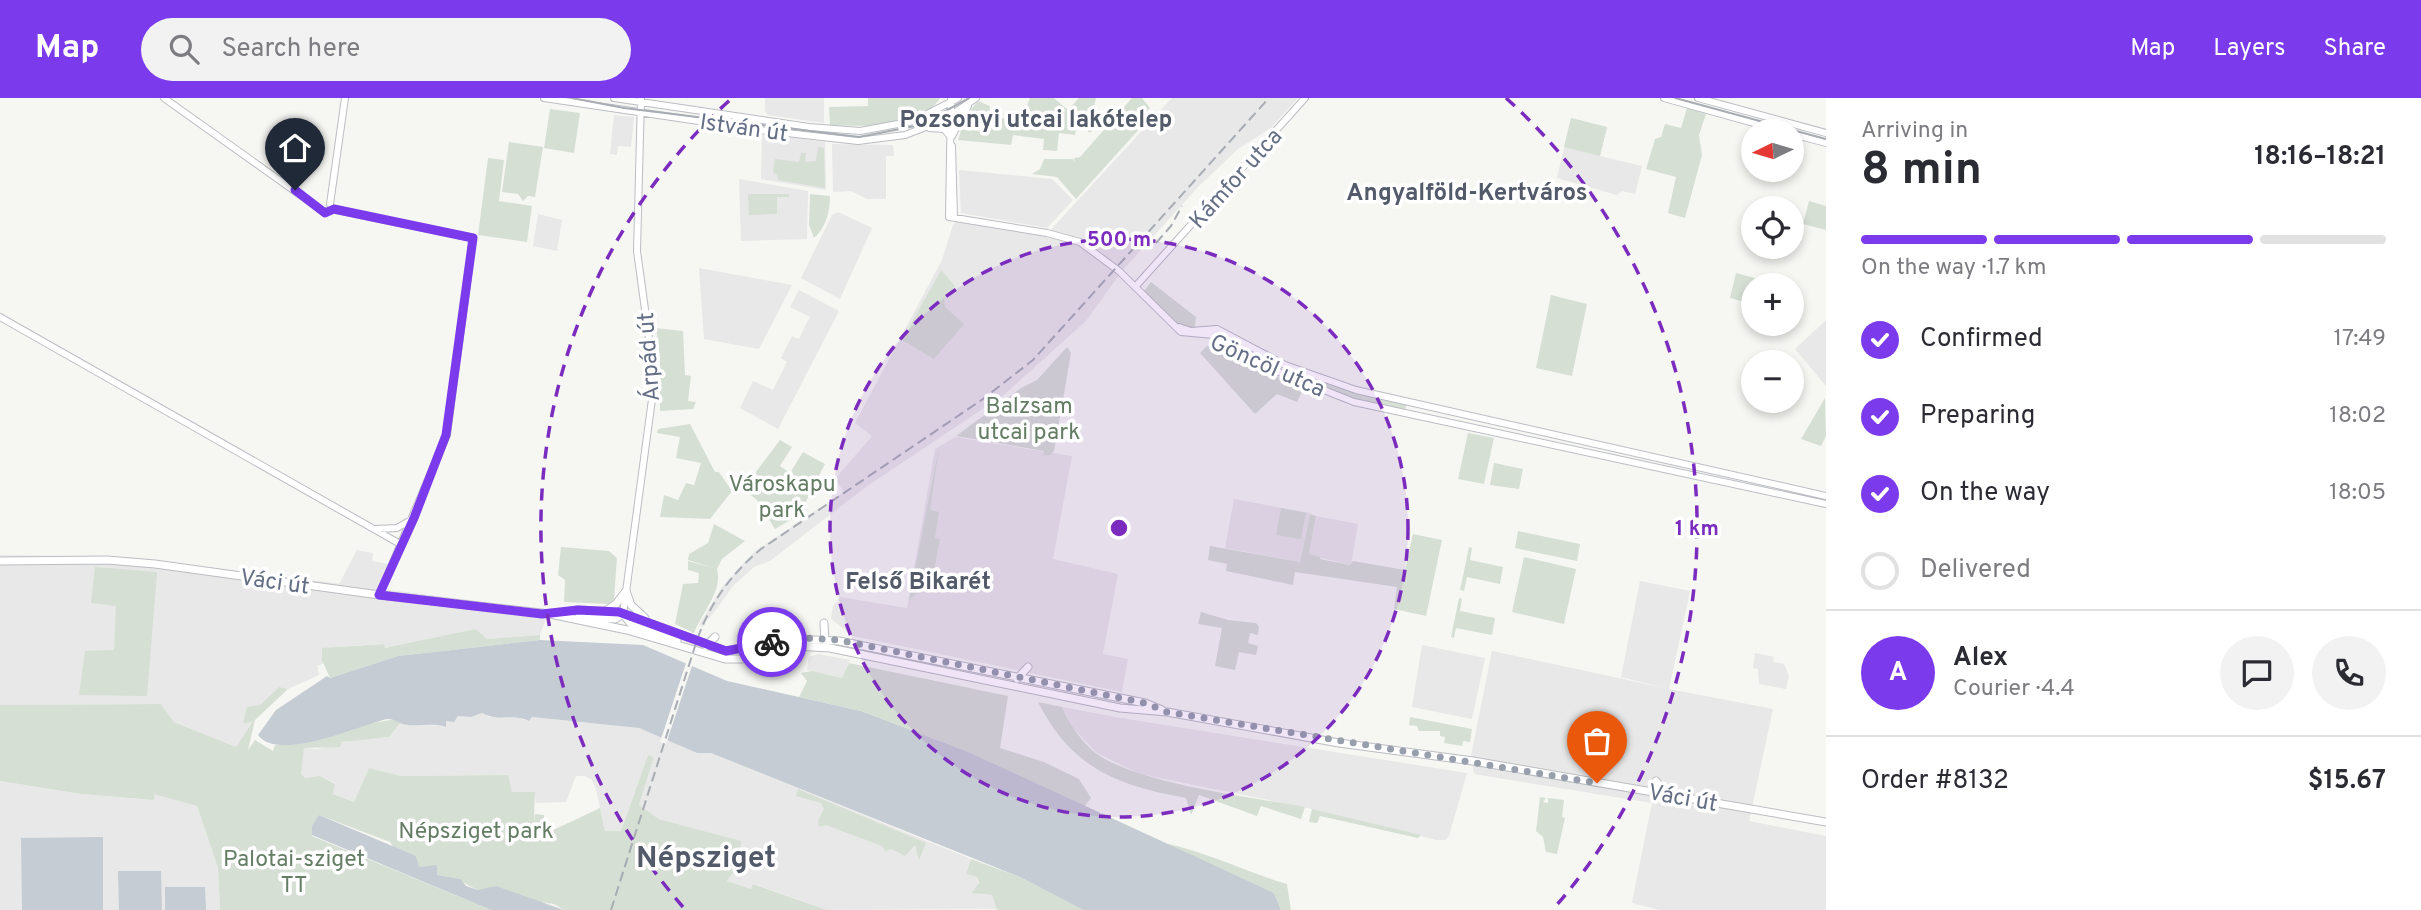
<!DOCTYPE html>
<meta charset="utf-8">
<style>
:root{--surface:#fff;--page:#f2f2f3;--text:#2b2b33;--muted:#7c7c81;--line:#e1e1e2;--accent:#7c3aed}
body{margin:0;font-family:Overpass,sans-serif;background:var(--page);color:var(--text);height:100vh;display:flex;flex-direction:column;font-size:26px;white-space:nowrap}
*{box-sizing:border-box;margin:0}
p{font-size:23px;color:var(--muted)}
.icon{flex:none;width:38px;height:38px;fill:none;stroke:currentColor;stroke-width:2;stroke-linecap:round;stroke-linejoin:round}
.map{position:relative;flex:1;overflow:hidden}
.drawer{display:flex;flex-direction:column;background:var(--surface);width:595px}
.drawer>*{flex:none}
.needle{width:46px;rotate:265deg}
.fabs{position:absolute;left:1741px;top:21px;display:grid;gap:14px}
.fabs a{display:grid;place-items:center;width:63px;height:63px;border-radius:50%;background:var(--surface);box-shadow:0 4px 10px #0003;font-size:35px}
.pin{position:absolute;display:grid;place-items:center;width:60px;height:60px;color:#fff;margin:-72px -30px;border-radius:50% 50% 50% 0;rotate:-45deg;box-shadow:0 0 7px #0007}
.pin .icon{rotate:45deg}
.courier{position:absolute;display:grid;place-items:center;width:70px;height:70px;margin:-35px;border:5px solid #7c3aed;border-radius:50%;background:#fff;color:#222;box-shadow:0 2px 9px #0007}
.overview em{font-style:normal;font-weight:700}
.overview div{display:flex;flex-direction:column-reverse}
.overview{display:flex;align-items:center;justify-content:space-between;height:119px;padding:0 35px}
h1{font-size:46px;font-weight:700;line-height:52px}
.bar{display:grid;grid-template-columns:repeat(4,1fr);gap:10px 7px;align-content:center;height:84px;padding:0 35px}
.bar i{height:9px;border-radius:5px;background:var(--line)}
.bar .active{background:var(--accent)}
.bar p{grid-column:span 4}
.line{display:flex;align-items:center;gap:18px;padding:0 35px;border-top:2px solid var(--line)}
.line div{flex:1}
.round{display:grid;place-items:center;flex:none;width:74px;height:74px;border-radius:37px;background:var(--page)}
ol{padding:0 35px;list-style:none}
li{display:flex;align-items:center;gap:21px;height:77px}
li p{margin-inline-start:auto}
li .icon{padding:7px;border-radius:50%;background:var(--accent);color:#fff;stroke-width:4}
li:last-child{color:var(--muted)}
li i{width:38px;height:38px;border:4px solid var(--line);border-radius:50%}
header{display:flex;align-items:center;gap:42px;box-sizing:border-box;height:98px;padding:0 35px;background:var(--accent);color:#fff}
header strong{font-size:33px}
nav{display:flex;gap:38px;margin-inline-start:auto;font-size:24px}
.search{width:490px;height:63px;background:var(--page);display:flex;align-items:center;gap:18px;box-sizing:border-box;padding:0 24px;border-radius:38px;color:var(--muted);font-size:26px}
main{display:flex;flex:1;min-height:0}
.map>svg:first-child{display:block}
.built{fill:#e7e8e7}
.green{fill:#d6dfd4}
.water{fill:#c6ccd3}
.pier{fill:#f6f7f3}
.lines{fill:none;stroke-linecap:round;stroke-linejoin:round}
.secondary-casing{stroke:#bbbdc3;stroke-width:8}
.primary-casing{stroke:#bbbdc2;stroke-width:9}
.secondary{stroke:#fff;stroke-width:6}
.primary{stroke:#fff;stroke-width:7}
.tram{stroke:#a8acb3;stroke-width:2}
.rail{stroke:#a8acb3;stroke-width:2;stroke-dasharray:10 5;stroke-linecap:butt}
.done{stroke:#979fac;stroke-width:7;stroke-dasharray:0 12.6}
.route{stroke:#7c3aed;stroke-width:9}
.ring{fill:none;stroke:#7b2cbf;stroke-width:3.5;stroke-dasharray:12 9}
.labels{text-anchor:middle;stroke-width:7;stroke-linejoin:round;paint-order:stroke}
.street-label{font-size:23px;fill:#646f86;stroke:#fff}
.park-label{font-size:23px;fill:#647d64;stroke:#fff}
.neighbourhood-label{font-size:24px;font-weight:bold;fill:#535b6b;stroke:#fff}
.district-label{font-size:30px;font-weight:bold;fill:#535b6b;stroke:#fff}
.centre{fill:#7b2cbf;stroke:#fff;stroke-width:3.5}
.ring-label{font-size:21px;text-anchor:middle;font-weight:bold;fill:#7b2cbf;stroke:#fff;stroke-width:7;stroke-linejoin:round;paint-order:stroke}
</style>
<header>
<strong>Map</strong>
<div class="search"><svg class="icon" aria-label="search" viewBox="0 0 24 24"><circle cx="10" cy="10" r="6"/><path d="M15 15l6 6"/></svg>Search here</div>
<nav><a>Map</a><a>Layers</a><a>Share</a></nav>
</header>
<main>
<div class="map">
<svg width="1826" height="812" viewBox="0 0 1826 812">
<rect width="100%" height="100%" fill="#f6f7f3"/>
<!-- built -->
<path class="built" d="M765,0H824V25L768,17L765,13Z
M1172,0H1298L1271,30L1238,51L1200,87L1122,173L1086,223L1005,296L866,389L770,463L754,469L733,488L709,521L706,520L703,529L699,527L722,489L754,454L844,394L835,381L872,338L855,325L942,162L953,127L958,122L1046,137Z
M614,17L634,19L631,49L618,48L617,57L610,56Z
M1571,20L1607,29L1600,58L1642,68L1635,96L1622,93L1617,97L1557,80Z
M762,35L825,44L826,92L761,81Z
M832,46L893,47L894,58H886V101H867L851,93L833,94Z
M959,72L1052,81L1073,102L1047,130L961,115Z
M739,81L808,93L807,141L741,143Z
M838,114L872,130L840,201L801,180L832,117Z
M538,116L562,122L557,153L533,148Z
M699,170L792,187L759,251L704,241Z
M799,192L839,213L778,331L740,310L753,283L773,292L787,264L781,260L792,238L799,241L806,226L810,219L790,209Z
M1826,222V288L1795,251Z
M955,339L1072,358L1053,461L1118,476L1103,556L1128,561L1122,594L853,538L831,521L833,508L840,499L907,510L935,351Z
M1234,401L1310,415L1300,464L1225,450Z
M1316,418L1358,426L1351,467L1309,457Z
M357,452L373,455L372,463L388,466L377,491L339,486Z
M0,457L126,459L549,512L540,537L487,541L476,531L405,547L384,550V546L345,548L331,552L325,565L317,568L319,577L288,591L279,589L260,607L243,625L252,623L236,649L174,624L161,606L0,607Z
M1640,483L1690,493L1669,591L1773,611L1749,723L1826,738V812H1660L1635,806L1632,804L1652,705L1474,676L1471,658L1492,553L1665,590L1621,579Z
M1422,547L1485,560L1472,621L1412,609Z
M1755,555L1774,559L1773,564L1784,566L1789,578L1786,591L1759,586L1758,571L1753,570Z
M818,556L850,562L842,580L807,572L809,559Z
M1062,609L1121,620L1467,675L1449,738L1445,742H1436L1312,711L1140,676L1097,655L1074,631Z
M482,615L489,619L512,617L528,623L532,619L639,630L697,655H711L971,761L966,776L977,779L979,796L992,797L998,811L827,812L754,786L751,791L727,783L738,767L740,743L659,721L639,707L654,659L648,657L621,733H605L596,691L592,682L585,678H576L566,704L536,705L534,694H512L507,677L401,678L369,670L354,704L333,696L335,685L320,678L305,680L300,676L304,650L317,651L353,642L389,639L400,625L446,628L445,623L457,618L471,619Z
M0,683L81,696L153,702L154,696H164L197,708L218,770L220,812H0Z"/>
<!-- green -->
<path class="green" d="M868,0H940C920,33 863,28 830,27L829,9L868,8Z
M1030,0H1054L1068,12L1079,0H1096L1091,22L1100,25L1091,34H1088V27L1077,25L1075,37L1059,35L1057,53L1043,52L1044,41L1013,37L1011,47L958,42L965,19L978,3L990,8L989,18L1021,23Z
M1132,0H1142L1150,10L1141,19L1142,28L1076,101L1057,79L1032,76L1040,71L1044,61H1073L1075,64L1074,60L1080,59Z
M1687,10L1706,16L1699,37L1702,57L1685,120L1668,115L1676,79L1646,71L1655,41L1661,39L1665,26L1681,30Z
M550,11L580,15L574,55L544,50Z
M1571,20L1607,29L1600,58L1564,49Z
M509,44L543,49L535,99L528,98L523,103L518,96L502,94Z
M818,49L824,50L825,90L778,82L777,77L773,75L775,61L799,64L801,55H806L805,64L816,63Z
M488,60L504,62L499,103L532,108L527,144L478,137Z
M748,96H789V99H777V116L749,117Z
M810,96L830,98C830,113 826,130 814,140L809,127Z
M1809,103L1826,108V132L1803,126Z
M941,172L955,188L944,201L945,209L964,226L934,261L902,242Z
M1736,175L1758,181L1754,187L1752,206L1730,200Z
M1151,184L1196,219L1195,229L1182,233L1144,193Z
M1551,197L1587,206L1572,278L1536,270Z
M656,230L683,233L685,277L691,278L688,303L696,304L693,311L660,313V260Z
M1207,248H1221L1239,263L1304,289L1297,304L1277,296L1255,316L1200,255Z
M1067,249L1071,255L1054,353L1050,357H1043L1044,353L956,338L1021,290L1037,282Z
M1286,269L1407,305L1404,315L1352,302L1287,275Z
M1825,300L1826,338L1821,348L1801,341Z
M690,326L715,374H719L732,393L710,421L660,419L664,397L678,402L686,385L694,387L701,365L676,360L680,339L657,335L658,331Z
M1468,335L1494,340L1484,386L1458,381Z
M780,342L792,349L780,368L790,375L803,354L825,366L799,417L775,431L757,402L743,391Z
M939,349L930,412L939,414L935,440L940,441L932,483L909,502Z
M1494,365L1523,371L1519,391L1490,387Z
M1281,410L1306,415L1301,441L1276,437Z
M1310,416L1316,418L1309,456L1320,459V461L1350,467L1353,463L1405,472L1413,436L1442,442L1426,518L1394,511L1397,489L1295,474L1293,487L1226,473L1227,466L1208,462L1210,448L1300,464Z
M714,426L745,443L722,461L717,471L688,462L689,456L708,445Z
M1518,433L1580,446L1577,463L1515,450Z
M561,449L609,453L617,460L614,501L609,506L564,504L565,482L558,477Z
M1469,449L1472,450L1470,462L1503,469L1500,486L1467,479L1464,493L1460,492Z
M1524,459L1576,471L1564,526L1512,514Z
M688,463L717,471C723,493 702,515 694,535L675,526L683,486L698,485L699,475L688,472Z
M95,469L157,474L147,598L79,597L85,553L114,552L116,508L91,505Z
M1459,500L1462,501L1460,513L1495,520L1492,537L1456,530L1454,540L1451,539Z
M1201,514L1228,522L1256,525L1259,529L1258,537L1250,535L1248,545L1258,548L1256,557L1239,554L1235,572L1215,568L1222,530L1198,526Z
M476,531L487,541L540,537V542L398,558L330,580L322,562V550L384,546L385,550Z
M849,565L1008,598L1000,650L1044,664L1079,681L1091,700L1084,709L966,653L861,613L799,599L807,583L801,575L812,573L842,580Z
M279,589L288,591L255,622L248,652L255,642L273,653L275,647H292L353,632L360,627L397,621L400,625L389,639L342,644L340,649L304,650L301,676L305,680L320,678L335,686L333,696L354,704L369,670L401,678L508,677L512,694H535L534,725L535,716L544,717V728L535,727V731L549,734L600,710L605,733H621L648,657L654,659L639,707L659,721L741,743L739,767L727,783L751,791L753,786L827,812H564L554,806C533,802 472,798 461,781L436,777L430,769H418L416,758L395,751L390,744L319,717L312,738L491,812H220L218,770L197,708L154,696V702L81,696L0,683V607L161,606L174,624L236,649L252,624L243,625L247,609L260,607Z
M1038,604L1062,609C1069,625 1082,645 1097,656C1140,686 1251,699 1305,709L1301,721L1261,708L1257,718L1199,697L1191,717L1186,700C1117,687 1072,671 1038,604Z
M1410,619L1472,631L1470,644L1463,643L1462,648L1444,645L1445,639L1440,638V633H1419L1417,628L1409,627Z
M798,691L926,745L919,762L915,747L905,758L892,751L885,753L882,748L826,727L819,729L818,723L824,711L821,705L796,698Z
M1540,699L1546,700L1543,704L1548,705V700L1564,702L1562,719L1565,720L1557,756L1546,754L1543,739L1536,733Z
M1312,711L1421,737L1418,740L1320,718L1317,725L1309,724Z
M1163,745C1206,753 1245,774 1287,786L1291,812H1281L1274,795Z
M971,761L1020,779L1083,812H997L992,797L972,795L979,785L977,779L966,776Z"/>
<!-- water -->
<path class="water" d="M540,542L643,547L727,583L861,613L966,653L1274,795L1281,812H1083L1020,779L711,655H697L639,630L532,619L529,623C511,615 498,624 482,615L471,619L458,618L454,624L446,623V629C435,625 421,628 408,627C399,626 396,621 387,621C360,627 278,665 258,637L276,612L327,578L330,580L398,558Z
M319,717L416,758L419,769L437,767V777L461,781L466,788L478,792L496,788L564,812H491L312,737V728Z
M103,739V812H22L21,740Z
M118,773H161L162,812H119Z
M165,789H205L206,812H165Z"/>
<!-- pier -->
<path class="pier" d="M687,562L693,565L666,646L660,644Z"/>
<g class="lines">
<!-- secondary casing -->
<g class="secondary-casing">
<path id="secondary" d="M164,0L324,114L331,111
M544,0L759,32L858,43L905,37L944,22L976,0
M614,0L809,29L860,33L914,23L958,0
M951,0L949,119L1047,135L1080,144L1119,173L1181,234L1214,237L1249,262L1354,304L1826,406
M1664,0L1782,33
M1698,0L1826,35
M930,30L944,31L950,38
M1792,36L1826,45
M952,38L968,8
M952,48L954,119
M330,106L345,0
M331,111L473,140L447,337L379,497
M1135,189L1305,0
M0,219L402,447
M1179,229L1191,233L1217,231L1285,267L1356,292L1826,398
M376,431L397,430L411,422
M623,516L653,294L650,248L637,153L641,0"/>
</g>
<!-- primary casing -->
<g class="primary-casing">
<path id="primary" d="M0,463L107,462L155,466L372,496L550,516L627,532L725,561H742L794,548L830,550L1120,610L1167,614L1339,645L1473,663L1826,724
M626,493L631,507L645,520
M607,512L616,506L626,493
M551,516L578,512L619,514L726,553L791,541L839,543L1145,605L1162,612
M623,516L631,526L677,543
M579,519L615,521L623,516
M824,525L825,544
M706,548L715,539
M1017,581L1028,569
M1656,683L1664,695"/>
</g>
<!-- secondary -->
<use href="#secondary" class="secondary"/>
<!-- primary -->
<use href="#primary" class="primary"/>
<!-- tram -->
<path class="tram" d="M572,0L624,10L859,39L920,27L969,0
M1675,0L1826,41"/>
<!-- rail -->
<path class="rail" d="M1156,145L1171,128L1182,108
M611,812L697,542C710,505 731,476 761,451L983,301L1033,262L1269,0"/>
</g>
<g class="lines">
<!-- done -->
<path class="done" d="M772,544L806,540L839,542L1145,605L1167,614L1597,685"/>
<!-- route -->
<path class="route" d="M295,92L325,115L334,111L473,140L446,337L414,420L379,497L542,516L578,512L619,514L726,553L772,544"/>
</g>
<!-- distance rings -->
<circle cx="1119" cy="430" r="289" fill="#7b2cbf" fill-opacity=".12"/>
<g class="ring">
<circle cx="1119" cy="430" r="289"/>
<path d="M683 809A578 578 0 0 1 732 0M1506 0A578 578 0 0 1 1555 809"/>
</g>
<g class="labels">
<!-- street labels -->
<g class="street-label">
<text transform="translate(744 29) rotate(8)" y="8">István út</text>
<text transform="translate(1235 80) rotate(-48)" y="8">Kámfor utca</text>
<text transform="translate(648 259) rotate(-94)" y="8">Árpád út</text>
<text transform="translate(1268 267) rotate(24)" y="8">Göncöl utca</text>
<text transform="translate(275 483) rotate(8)" y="8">Váci út</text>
<text transform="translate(1683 699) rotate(10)" y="8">Váci út</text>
</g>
<!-- park labels -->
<g class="park-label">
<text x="1029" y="315">Balzsam<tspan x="1029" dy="26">utcai park</tspan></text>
<text x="782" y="393">Városkapu<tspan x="782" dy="26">park</tspan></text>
<text x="476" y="740">Népsziget park</text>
<text x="294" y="768">Palotai-sziget<tspan x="294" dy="26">TT</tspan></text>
</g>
<!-- neighbourhood labels -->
<g class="neighbourhood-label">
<text x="1036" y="29">Pozsonyi utcai lakótelep</text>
<text x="1467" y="102">Angyalföld-Kertváros</text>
<text x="918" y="491">Felső Bikarét</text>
</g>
<!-- district labels -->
<g class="district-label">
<text x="706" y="769">Népsziget</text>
</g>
</g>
<circle cx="1119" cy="430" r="10" class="centre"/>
<g class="ring-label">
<text x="1119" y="148">500 m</text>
<text x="1697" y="437">1 km</text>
</g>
</svg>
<div class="fabs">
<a><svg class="needle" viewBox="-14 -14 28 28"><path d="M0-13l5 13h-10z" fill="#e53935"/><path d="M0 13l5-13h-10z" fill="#7c7c81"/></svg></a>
<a><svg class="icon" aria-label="locate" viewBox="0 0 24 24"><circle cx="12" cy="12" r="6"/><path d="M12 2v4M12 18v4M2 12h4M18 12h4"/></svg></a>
<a>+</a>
<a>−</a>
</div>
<div class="pin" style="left:1597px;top:685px;background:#ea580c"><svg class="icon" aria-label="bag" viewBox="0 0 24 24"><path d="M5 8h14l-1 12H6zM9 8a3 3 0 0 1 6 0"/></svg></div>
<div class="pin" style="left:295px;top:92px;background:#1f2937"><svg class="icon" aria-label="home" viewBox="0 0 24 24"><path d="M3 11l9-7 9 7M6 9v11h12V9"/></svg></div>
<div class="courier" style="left:772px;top:544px"><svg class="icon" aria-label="bike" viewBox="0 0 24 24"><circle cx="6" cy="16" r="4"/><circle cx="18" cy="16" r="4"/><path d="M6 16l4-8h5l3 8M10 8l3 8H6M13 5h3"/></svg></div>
</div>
<section class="drawer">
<div class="overview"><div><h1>8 min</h1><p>Arriving in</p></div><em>18:16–18:21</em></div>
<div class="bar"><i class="active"></i><i class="active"></i><i class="active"></i><i></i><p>On the way · 1.7 km</p></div>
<ol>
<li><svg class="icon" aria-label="check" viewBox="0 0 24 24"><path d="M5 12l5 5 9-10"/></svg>Confirmed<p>17:49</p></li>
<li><svg class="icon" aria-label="check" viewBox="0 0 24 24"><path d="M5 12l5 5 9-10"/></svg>Preparing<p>18:02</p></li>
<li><svg class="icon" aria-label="check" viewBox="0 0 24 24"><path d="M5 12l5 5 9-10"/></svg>On the way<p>18:05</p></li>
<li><i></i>Delivered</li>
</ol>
<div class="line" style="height:126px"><b class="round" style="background:var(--accent);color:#fff">A</b><div><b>Alex</b><p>Courier · 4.4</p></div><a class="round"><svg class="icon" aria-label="chat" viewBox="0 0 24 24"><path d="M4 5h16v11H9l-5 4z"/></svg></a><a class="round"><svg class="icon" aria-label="phone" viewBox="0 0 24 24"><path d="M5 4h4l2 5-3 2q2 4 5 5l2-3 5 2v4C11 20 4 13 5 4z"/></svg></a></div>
<div class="line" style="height:91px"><div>Order #8132</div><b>$15.67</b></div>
</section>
</main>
